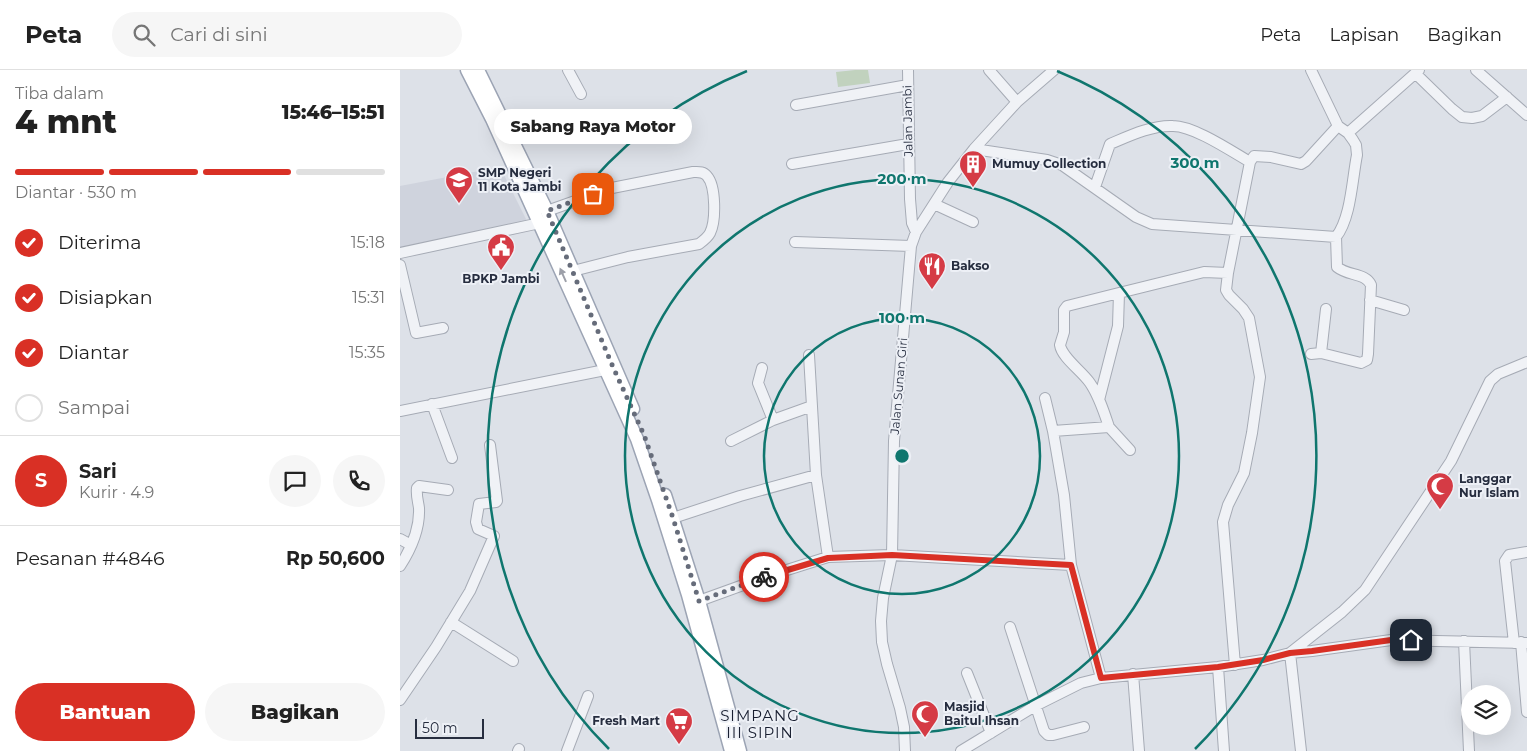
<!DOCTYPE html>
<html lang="id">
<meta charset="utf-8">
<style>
:root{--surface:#fff;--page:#f6f6f6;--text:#222;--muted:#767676;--line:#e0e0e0;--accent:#d93025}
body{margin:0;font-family:Montserrat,sans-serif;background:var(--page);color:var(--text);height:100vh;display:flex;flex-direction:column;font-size:19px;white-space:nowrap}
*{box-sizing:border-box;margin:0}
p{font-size:16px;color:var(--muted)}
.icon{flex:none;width:28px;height:28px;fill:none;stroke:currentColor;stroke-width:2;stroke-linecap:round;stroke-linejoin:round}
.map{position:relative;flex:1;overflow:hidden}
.side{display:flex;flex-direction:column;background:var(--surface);width:400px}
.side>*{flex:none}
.buttons{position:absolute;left:1061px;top:615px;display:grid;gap:10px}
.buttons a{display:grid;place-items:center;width:50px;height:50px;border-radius:50%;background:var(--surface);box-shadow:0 5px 20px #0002;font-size:25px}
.scale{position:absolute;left:15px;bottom:12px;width:69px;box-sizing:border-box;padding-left:5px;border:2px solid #262d3f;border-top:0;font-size:14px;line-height:18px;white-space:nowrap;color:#262d3f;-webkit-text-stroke:4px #edf0f6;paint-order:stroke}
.pin{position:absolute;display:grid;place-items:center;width:42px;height:42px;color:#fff;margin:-21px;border-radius:10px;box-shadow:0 2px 8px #0006}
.courier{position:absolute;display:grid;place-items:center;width:50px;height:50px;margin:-25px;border:4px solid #d93025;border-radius:50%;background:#fff;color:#222;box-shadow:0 1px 6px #0007}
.bubble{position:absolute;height:35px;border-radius:18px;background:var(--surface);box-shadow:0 5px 20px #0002;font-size:16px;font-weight:800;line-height:35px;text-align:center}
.overview em{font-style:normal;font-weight:800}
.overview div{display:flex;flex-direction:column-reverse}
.overview{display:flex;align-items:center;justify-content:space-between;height:85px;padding:0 15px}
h1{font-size:32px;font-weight:800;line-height:38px}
.bar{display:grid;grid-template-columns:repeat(4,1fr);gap:8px 5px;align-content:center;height:60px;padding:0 15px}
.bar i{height:6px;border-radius:4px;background:var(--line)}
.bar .selected{background:var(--accent)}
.bar p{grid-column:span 4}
.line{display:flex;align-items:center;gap:12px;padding:0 15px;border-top:1px solid var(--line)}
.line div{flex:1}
.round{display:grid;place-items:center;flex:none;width:52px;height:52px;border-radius:26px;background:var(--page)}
ol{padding:0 15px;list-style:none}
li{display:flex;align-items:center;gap:15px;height:55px}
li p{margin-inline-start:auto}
li .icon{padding:5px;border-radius:50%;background:var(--accent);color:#fff;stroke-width:4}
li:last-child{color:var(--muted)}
li i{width:28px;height:28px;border:2px solid var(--line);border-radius:50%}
.primary-button{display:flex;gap:10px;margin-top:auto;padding:10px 15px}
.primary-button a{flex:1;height:58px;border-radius:30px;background:var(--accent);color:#fff;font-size:20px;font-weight:800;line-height:58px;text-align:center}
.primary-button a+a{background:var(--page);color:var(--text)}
header{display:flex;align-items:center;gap:30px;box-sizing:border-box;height:70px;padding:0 25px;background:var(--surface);border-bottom:1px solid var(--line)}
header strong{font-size:24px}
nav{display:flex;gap:28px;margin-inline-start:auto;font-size:18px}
.search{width:350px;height:45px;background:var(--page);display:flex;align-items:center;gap:12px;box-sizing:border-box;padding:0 18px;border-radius:28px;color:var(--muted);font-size:19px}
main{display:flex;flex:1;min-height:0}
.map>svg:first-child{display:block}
.built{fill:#cfd3dd}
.green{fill:#c1d2be}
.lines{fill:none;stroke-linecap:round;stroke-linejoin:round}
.minor-casing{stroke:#a6abb5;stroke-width:12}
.major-casing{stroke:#9ca4b4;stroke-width:15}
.minor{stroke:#f0f2f6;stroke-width:10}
.major{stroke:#fff;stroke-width:12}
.oneway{fill:#9da0a9}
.done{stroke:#666c7a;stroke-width:5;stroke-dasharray:0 9}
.route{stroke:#d93025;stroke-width:6}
.ring{fill:none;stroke:#0f766e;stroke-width:2.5}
.labels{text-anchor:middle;stroke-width:4;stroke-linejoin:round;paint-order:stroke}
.street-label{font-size:12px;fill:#262d3f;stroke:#edf0f6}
.poi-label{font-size:12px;font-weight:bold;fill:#262d3f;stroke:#edf0f6;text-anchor:start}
.quarter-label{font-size:15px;letter-spacing:1px;fill:#181e30;stroke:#edf0f6}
.centre{fill:#0f766e;stroke:#edf0f6;stroke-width:2.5}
.ring-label{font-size:15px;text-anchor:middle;font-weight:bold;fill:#0f766e;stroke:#edf0f6;stroke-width:4;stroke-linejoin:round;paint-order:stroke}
</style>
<header>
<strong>Peta</strong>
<div class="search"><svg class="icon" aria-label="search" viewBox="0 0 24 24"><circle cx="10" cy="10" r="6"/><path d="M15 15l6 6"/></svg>Cari di sini</div>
<nav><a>Peta</a><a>Lapisan</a><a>Bagikan</a></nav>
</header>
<main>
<section class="side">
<div class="overview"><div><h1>4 mnt</h1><p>Tiba dalam</p></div><em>15:46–15:51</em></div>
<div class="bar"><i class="selected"></i><i class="selected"></i><i class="selected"></i><i></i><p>Diantar · 530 m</p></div>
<ol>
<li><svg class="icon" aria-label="check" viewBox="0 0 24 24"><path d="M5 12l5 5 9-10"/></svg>Diterima<p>15:18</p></li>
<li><svg class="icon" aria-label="check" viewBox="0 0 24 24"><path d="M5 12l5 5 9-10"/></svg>Disiapkan<p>15:31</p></li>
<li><svg class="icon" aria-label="check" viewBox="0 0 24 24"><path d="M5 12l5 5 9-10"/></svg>Diantar<p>15:35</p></li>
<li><i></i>Sampai</li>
</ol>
<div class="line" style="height:90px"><b class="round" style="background:var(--accent);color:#fff">S</b><div><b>Sari</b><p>Kurir · 4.9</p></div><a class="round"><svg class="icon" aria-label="chat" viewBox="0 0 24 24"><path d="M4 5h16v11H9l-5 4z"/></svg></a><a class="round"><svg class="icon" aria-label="phone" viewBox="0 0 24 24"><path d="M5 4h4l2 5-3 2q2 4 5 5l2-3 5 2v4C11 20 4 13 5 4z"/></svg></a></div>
<div class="line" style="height:65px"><div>Pesanan #4846</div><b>Rp 50,600</b></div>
<div class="primary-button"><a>Bantuan</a><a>Bagikan</a></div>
</section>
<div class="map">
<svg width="1127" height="681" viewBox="0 0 1127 681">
<rect width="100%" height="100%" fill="#dde1e8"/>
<!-- built -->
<path class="built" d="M100,97L128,153L0,179V116Z"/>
<!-- green -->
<path class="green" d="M455,0H468L470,13L438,17L436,2Z"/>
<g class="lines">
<!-- minor casing -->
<g class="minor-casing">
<path id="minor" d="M168,0L181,24
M508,0L510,129L512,153L516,162
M589,0L617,32
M1076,0L1127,45
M1016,4L1052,39L1062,47L1072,48L1082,46L1107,27
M396,35L508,15
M948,63L1019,0
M574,79L647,90L662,95L736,147L752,154L936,167C951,148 952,110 957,85L956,75L953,70L948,63L938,56L911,0
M392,94L508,74
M695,117L710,74C729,66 752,55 773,56C794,56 831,81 850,92
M534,134L573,152
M147,141L212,118L293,102C298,102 303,101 307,106C316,116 316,151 310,163C308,167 303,171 299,174L228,187L173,201
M395,172L511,176
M0,183L140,153
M0,195L16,263L43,258
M719,223L804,202L828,203
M970,230L1004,240
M921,283L926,239
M911,284L921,283L961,293L967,290L968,284L971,215C966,203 948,206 937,197L936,167
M409,285L416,405L428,487
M362,298L358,313L373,350
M645,328L653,361L664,425L671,495L701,608
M699,330L718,256L719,223L667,236L664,240V262L660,275C662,288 682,301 690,313C699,326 704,342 709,357
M32,334L52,388
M0,341L205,300
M653,361L709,357L730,380
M331,371L373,350L412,336
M273,448L340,426L416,405
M0,469L11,475
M0,496C11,479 20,459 19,438C18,431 16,425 17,418L19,416L48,420
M299,531L368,506L428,487L492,485L671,495
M51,552L113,591
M610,557L644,661L648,665H653L684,657
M1064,571L1069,681
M1121,572L1127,642
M1114,573L1105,491L1109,485L1127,482
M890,583L942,542L965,520L1051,391L1090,311L1098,304L1127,292
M890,583L901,681
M835,595L823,452L828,435L844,403L852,363L860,307L849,248L843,239L829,225L826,220L828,203L850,92L854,86L871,87L901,94L906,91L938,56
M818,597L824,681
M567,603L591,663
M733,604L739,681
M0,630L36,577L70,521L94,466L78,459L76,452L79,434L96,432L97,431L90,375
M118,681L119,679
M167,681L188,626
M505,681L504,657L500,638L487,594L482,572L481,551L483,528L492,485L494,371L511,176L516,162L548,112L574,79L617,32L654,0
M561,681L635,636L681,613L701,608L818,597L863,590L890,583L912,581L991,570L1127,573"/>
</g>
<!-- major casing -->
<g class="major-casing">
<path id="major" d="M67,0L92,49L237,369L258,430L288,525L331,681
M78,0L147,141L233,339
M265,425L299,531L340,681"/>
</g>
<!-- minor -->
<use href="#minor" class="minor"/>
<!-- major -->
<use href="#major" class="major"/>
</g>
<!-- one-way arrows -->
<defs><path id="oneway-solid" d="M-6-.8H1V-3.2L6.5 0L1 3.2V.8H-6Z" transform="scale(1.25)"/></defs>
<use class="oneway" href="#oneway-solid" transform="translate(163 205) rotate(-114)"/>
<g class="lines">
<!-- done -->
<path class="done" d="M193,124L147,141L213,297L244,365L273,448L299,531L364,507"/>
<!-- route -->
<path class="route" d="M364,507L428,488L492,485L671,495L701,608L818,597L863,590L890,583L912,581L991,570H1011"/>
</g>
<!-- distance rings -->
<g class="ring">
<circle cx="502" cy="386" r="138"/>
<circle cx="502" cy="386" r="277"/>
<path d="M209 679A415 415 0 0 1 347 1M657 1A415 415 0 0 1 795 679"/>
</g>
<!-- icons -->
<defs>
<g id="building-pin" transform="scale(1.4375)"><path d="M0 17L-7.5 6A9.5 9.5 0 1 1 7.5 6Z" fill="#d53b45" stroke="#edf0f6"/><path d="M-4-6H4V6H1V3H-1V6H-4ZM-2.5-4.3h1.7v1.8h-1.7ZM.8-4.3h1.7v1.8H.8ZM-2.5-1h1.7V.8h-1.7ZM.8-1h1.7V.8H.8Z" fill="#fff"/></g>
<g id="school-pin" transform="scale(1.4375)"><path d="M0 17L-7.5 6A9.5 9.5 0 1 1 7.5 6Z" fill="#d53b45" stroke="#edf0f6"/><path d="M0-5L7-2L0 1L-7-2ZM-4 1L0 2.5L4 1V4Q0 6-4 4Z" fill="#fff"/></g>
<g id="civic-pin" transform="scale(1.4375)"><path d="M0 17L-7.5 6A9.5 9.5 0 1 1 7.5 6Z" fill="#d53b45" stroke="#edf0f6"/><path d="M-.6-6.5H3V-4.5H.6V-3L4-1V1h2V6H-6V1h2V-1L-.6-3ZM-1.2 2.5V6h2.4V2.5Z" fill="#fff"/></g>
<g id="restaurant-pin" transform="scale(1.4375)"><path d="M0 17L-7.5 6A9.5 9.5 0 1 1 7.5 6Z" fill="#d53b45" stroke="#edf0f6"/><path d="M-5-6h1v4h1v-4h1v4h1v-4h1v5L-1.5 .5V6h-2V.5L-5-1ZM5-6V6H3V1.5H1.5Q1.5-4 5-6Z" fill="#fff"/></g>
<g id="mosque-pin" transform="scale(1.4375)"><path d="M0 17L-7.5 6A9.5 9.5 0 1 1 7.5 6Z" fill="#d53b45" stroke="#edf0f6"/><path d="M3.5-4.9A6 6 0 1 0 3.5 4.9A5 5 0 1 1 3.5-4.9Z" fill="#fff"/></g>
<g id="supermarket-pin" transform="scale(1.4375)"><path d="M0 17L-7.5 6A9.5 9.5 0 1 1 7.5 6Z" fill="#d53b45" stroke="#edf0f6"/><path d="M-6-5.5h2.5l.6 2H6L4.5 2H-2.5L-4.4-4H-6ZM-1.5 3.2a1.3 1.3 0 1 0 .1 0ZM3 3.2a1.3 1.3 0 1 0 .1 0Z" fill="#fff"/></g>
</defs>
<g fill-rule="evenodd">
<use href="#building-pin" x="573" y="94"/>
<use href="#school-pin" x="59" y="110"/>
<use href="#civic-pin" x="101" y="177"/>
<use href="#restaurant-pin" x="532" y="196"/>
<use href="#mosque-pin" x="1040" y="416"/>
<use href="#mosque-pin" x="525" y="644"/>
<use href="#supermarket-pin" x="279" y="651"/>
</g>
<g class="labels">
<!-- street labels -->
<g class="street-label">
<text transform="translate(508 51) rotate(-91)" y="4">Jalan Jambi</text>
<text transform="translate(499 316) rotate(-85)" y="4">Jalan Sunan Giri</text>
</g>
<!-- poi labels -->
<g class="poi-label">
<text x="592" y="98">Mumuy Collection</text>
<text x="78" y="107">SMP Negeri<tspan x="78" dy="14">11 Kota Jambi</tspan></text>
<text x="551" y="200">Bakso</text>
<text x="101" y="213" text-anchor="middle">BPKP Jambi</text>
<text x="1059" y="413">Langgar<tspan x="1059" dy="14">Nur Islam</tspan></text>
<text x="544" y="641">Masjid<tspan x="544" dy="14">Baitul Ihsan</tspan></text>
<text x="260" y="655" text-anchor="end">Fresh Mart</text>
</g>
<!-- quarter labels -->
<g class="quarter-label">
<text x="360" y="651">SIMPANG<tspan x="360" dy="17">III SIPIN</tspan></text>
</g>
</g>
<circle cx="502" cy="386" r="8" class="centre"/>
<g class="ring-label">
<text x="795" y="98">300 m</text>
<text x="502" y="114">200 m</text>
<text x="502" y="253">100 m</text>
</g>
</svg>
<div class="buttons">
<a><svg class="icon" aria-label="layers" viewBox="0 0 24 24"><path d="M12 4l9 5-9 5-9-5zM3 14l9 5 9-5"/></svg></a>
</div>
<div class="scale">50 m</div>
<div class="pin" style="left:193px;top:124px;background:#ea580c"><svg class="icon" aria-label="bag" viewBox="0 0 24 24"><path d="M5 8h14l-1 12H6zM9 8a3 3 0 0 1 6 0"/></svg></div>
<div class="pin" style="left:1011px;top:570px;background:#1f2937"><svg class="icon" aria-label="home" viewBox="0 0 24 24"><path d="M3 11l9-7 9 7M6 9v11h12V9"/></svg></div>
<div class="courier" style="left:364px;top:507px"><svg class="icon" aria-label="bike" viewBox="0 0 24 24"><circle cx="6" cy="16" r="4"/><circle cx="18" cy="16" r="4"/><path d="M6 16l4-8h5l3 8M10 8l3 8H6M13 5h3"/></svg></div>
<div class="bubble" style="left:94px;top:39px;width:198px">Sabang Raya Motor</div>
</div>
</main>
